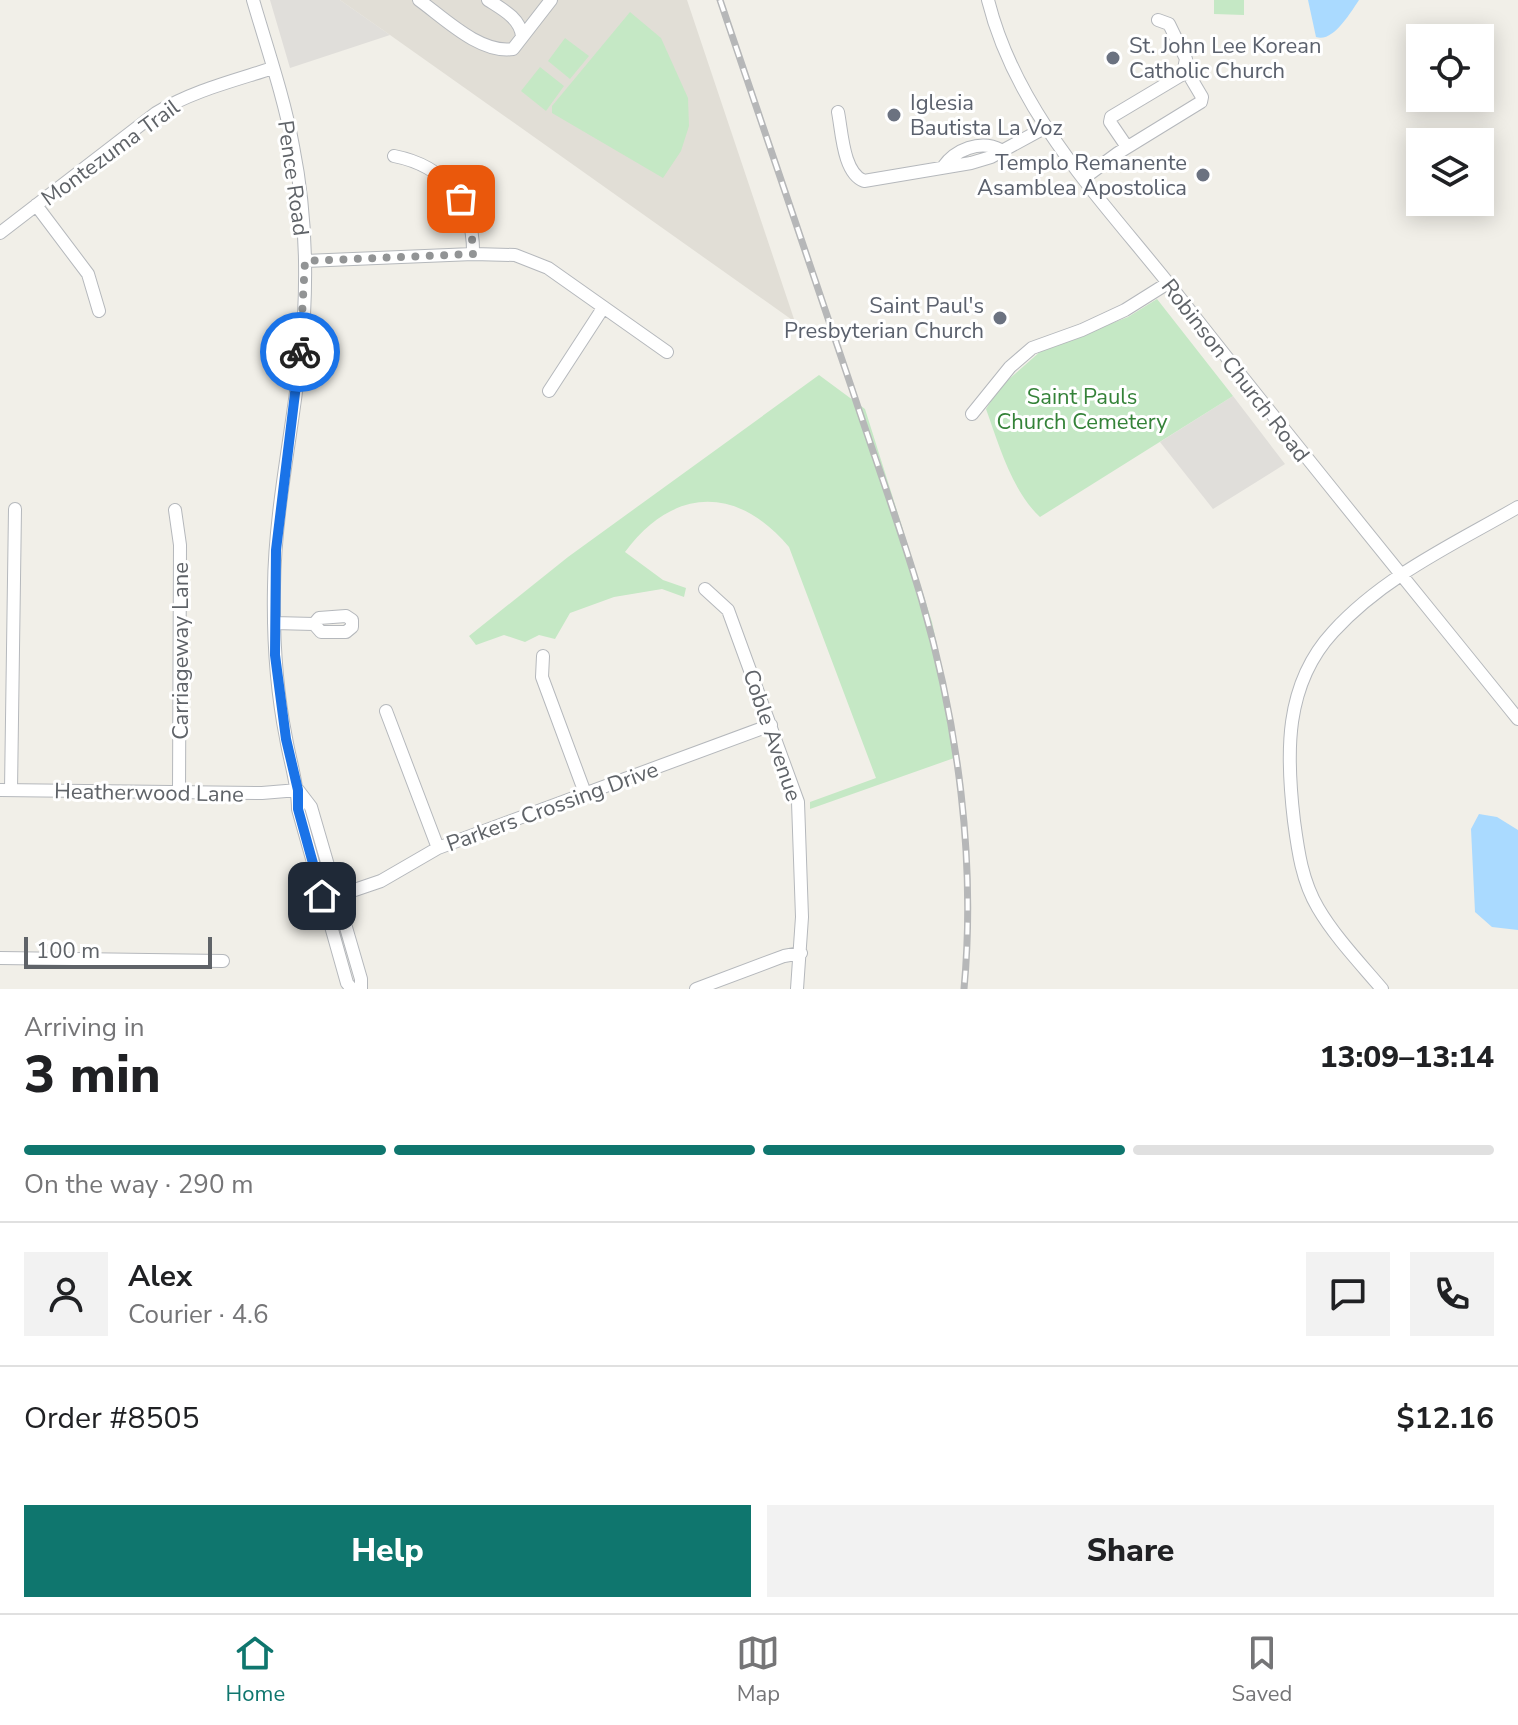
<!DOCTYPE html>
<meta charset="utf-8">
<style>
:root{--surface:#fff;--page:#f2f2f2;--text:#202124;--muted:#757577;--line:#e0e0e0;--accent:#0f766e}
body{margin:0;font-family:"Nunito Sans",sans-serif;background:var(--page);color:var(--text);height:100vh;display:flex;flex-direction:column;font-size:30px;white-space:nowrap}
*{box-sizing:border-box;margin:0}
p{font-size:26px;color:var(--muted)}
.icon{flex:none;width:44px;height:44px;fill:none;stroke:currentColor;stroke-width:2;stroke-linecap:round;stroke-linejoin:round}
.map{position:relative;height:989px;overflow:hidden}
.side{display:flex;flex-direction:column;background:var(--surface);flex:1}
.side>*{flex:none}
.buttons{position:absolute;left:1406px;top:24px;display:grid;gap:16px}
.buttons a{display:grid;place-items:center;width:88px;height:88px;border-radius:0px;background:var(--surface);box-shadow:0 4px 20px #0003;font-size:40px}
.scale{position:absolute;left:24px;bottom:20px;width:188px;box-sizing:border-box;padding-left:8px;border:4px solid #5f6368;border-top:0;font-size:22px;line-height:28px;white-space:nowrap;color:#5f6368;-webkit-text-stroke:6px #fff;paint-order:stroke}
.pin{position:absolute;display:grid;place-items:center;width:68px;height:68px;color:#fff;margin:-34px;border-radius:16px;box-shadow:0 4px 12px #0006}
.courier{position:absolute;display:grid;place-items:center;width:80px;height:80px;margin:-40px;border:6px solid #1a73e8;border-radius:50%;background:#fff;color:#222;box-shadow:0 2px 10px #0007}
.head em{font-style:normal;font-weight:800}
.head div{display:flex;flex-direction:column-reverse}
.head{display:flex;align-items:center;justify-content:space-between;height:136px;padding:0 24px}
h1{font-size:52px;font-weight:800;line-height:60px}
.bar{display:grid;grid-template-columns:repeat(4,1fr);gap:12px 8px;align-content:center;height:96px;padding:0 24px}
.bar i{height:10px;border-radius:6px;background:var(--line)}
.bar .current{background:var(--accent)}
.bar p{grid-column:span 4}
.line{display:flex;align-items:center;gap:20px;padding:0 24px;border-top:2px solid var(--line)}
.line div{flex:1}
.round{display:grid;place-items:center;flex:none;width:84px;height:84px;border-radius:0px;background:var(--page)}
.action{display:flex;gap:16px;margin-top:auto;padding:16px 24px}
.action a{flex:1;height:92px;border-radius:0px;background:var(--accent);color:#fff;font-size:32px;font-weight:800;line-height:92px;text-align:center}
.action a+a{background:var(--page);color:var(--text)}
.tab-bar{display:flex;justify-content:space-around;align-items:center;height:112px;border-top:2px solid var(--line);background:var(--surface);font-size:22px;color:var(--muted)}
.tab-bar a{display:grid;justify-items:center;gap:4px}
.tab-bar .current{color:var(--accent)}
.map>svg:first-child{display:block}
.industrial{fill:#e0deda}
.education{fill:#e1ded6}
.green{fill:#c5e8c5}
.water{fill:#aadaff}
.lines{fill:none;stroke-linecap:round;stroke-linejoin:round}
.minor-casing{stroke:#b5b8bc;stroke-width:14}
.minor{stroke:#fff;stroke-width:12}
.rail-casing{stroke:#b6b7b8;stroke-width:7}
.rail{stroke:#fff;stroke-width:4;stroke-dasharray:12;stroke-linecap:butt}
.done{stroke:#929495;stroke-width:8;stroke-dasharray:0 14.4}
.route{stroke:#1a73e8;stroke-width:10}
.worship-dot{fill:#6b7280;stroke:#fff;stroke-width:3}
.labels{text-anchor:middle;stroke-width:6;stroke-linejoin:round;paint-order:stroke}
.worship-label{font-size:22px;fill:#5b616d;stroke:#fff;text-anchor:start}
.street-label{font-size:22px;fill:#5f6368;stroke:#fff}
.park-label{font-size:22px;fill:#348238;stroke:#fff}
</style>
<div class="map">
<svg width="1518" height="989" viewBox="0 0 1518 989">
<rect width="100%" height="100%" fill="#f1efe8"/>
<!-- industrial -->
<path class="industrial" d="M270,0H340L390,35L290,68Z
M1233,396L1285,464L1213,509L1160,442Z"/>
<!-- education -->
<path class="education" d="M340,0H687L795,322L390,35Z"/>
<!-- green -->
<path class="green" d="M1214,0H1244V15L1214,14Z
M630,12L661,38L688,98L689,126L681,151L663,178L552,113V106Z
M565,38L589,56L570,79L548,61Z
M540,67L564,86L546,111L521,91Z
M1157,299L1233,396L1040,517C1012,491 999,445 986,409L1000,387L1042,350L1128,317Z
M819,375L865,409L932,622L944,678L957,757L810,809V802L876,778L789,547C737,485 673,487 625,552L663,580L686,588L684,597L662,589L614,597L570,613L555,639L539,635L525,642L504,635L476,645L469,636L568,557Z"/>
<!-- water -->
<path class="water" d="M1308,0H1359C1350,13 1333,43 1316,37Z
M1479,814L1497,817L1518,830V930L1492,927L1475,912L1471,829Z"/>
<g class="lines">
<!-- minor casing -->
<g class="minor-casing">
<path id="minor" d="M253,0C267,48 284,97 293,146C304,201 307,259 304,315C299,406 275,496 274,587C273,638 276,688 286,738C290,762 298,784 298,809L347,983L352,989
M419,0C444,18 480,54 513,49L551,0
M488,0C502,9 520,18 522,36
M988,0C1017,117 1108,206 1180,298C1291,440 1405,579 1518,719
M1158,20L1169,24L1186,59L1183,74
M838,112C842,132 843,173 864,181L971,163L991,157L1046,127
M394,156C445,166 474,202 473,254
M943,167C955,150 980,139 1001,150
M1084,178L1118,153L1201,102L1202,97L1189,75L1183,74L1111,117L1110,122L1127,147
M36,205L88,274L99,311
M0,233L156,113C192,91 233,81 273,68
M305,261L473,254L515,255L548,268L667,352
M549,391L603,308
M972,414L1010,367L1032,348L1082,330L1125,310L1168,283
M175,510L180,545L179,792
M705,589L728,610L798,802L802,917L797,989
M274,623L314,624L321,632H346L352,627V620L346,616L319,618L314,624
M543,656L542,677L585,793
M386,711L438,848
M0,790L262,793L298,790
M11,790L15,509
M298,790L311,807L361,979V989
M337,896L381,881L438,848L771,725
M0,958L223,961
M696,989L784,956L801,953
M1382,989C1360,963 1335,937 1318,908C1302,881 1298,851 1294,821C1286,754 1284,685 1333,632C1384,576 1454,544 1518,507"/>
</g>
<!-- minor -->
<use href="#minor" class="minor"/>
<!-- rail casing -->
<g class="rail-casing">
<path id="rail" d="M720,0C764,130 808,259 852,389C875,459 901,529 922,601C958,725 976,860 964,989"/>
</g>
<!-- rail -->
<use href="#rail" class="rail"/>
</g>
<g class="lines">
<!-- done -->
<path class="done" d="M300,352L305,261L473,254L471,223L461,199"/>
<!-- route -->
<path class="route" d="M300,352L276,550L275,655L286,739L298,790V809L322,896"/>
</g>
<!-- markers -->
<g class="worship-dot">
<circle cx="1113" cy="58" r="8"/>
<circle cx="894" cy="115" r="8"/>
<circle cx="1203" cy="175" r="8"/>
<circle cx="1000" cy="318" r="8"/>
</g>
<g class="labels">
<!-- worship labels -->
<g class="worship-label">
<text x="1129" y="53">St. John Lee Korean<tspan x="1129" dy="25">Catholic Church</tspan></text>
<text x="910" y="110">Iglesia<tspan x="910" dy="25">Bautista La Voz</tspan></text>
<text x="1187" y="170" text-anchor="end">Templo Remanente<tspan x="1187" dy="25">Asamblea Apostolica</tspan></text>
<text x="984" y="313" text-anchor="end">Saint Paul's<tspan x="984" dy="25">Presbyterian Church</tspan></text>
</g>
<!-- street labels -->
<g class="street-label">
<text transform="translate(110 152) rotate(-36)" y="8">Montezuma Trail</text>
<text transform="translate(294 178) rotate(82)" y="8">Pence Road</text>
<text transform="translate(1236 370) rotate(52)" y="8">Robinson Church Road</text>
<text transform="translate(180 651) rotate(-90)" y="8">Carriageway Lane</text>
<text transform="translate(773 735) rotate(71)" y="8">Coble Avenue</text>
<text transform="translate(149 792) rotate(1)" y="8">Heatherwood Lane</text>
<text transform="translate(552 806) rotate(-20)" y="8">Parkers Crossing Drive</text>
</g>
<!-- park labels -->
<g class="park-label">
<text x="1082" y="404">Saint Pauls<tspan x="1082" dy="25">Church Cemetery</tspan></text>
</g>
</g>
</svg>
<div class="buttons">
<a><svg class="icon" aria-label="locate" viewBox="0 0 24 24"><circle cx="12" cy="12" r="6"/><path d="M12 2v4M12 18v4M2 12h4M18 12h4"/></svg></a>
<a><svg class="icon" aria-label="layers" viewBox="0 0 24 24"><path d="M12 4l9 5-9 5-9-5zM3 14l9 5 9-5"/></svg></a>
</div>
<div class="scale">100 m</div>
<div class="pin" style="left:461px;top:199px;background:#ea580c"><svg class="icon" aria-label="bag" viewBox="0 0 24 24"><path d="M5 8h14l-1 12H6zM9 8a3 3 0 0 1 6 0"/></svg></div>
<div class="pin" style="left:322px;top:896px;background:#1f2937"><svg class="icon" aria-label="home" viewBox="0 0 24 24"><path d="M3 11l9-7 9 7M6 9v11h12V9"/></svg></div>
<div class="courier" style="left:300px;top:352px"><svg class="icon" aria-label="bike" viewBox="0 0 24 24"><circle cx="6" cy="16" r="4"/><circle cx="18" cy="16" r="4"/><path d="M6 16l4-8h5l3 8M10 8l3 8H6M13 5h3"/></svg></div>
</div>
<section class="side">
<div class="head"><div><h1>3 min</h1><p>Arriving in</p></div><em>13:09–13:14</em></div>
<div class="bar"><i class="current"></i><i class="current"></i><i class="current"></i><i></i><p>On the way · 290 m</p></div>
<div class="line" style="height:144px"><a class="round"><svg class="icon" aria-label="person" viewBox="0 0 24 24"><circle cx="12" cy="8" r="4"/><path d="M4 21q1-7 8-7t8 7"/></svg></a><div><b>Alex</b><p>Courier · 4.6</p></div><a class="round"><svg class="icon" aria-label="chat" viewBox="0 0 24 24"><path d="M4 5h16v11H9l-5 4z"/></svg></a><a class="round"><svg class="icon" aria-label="phone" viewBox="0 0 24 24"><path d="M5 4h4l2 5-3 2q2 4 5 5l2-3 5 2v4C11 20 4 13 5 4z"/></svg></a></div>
<div class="line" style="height:104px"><div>Order #8505</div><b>$12.16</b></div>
<div class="action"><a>Help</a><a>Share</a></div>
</section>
<nav class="tab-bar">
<a class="current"><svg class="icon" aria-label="home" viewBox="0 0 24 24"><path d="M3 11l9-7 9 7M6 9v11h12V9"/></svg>Home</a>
<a><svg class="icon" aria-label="map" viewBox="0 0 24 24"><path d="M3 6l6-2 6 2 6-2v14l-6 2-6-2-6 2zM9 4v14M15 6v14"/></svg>Map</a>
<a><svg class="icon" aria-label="saved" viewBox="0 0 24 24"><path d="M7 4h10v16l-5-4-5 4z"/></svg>Saved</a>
</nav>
